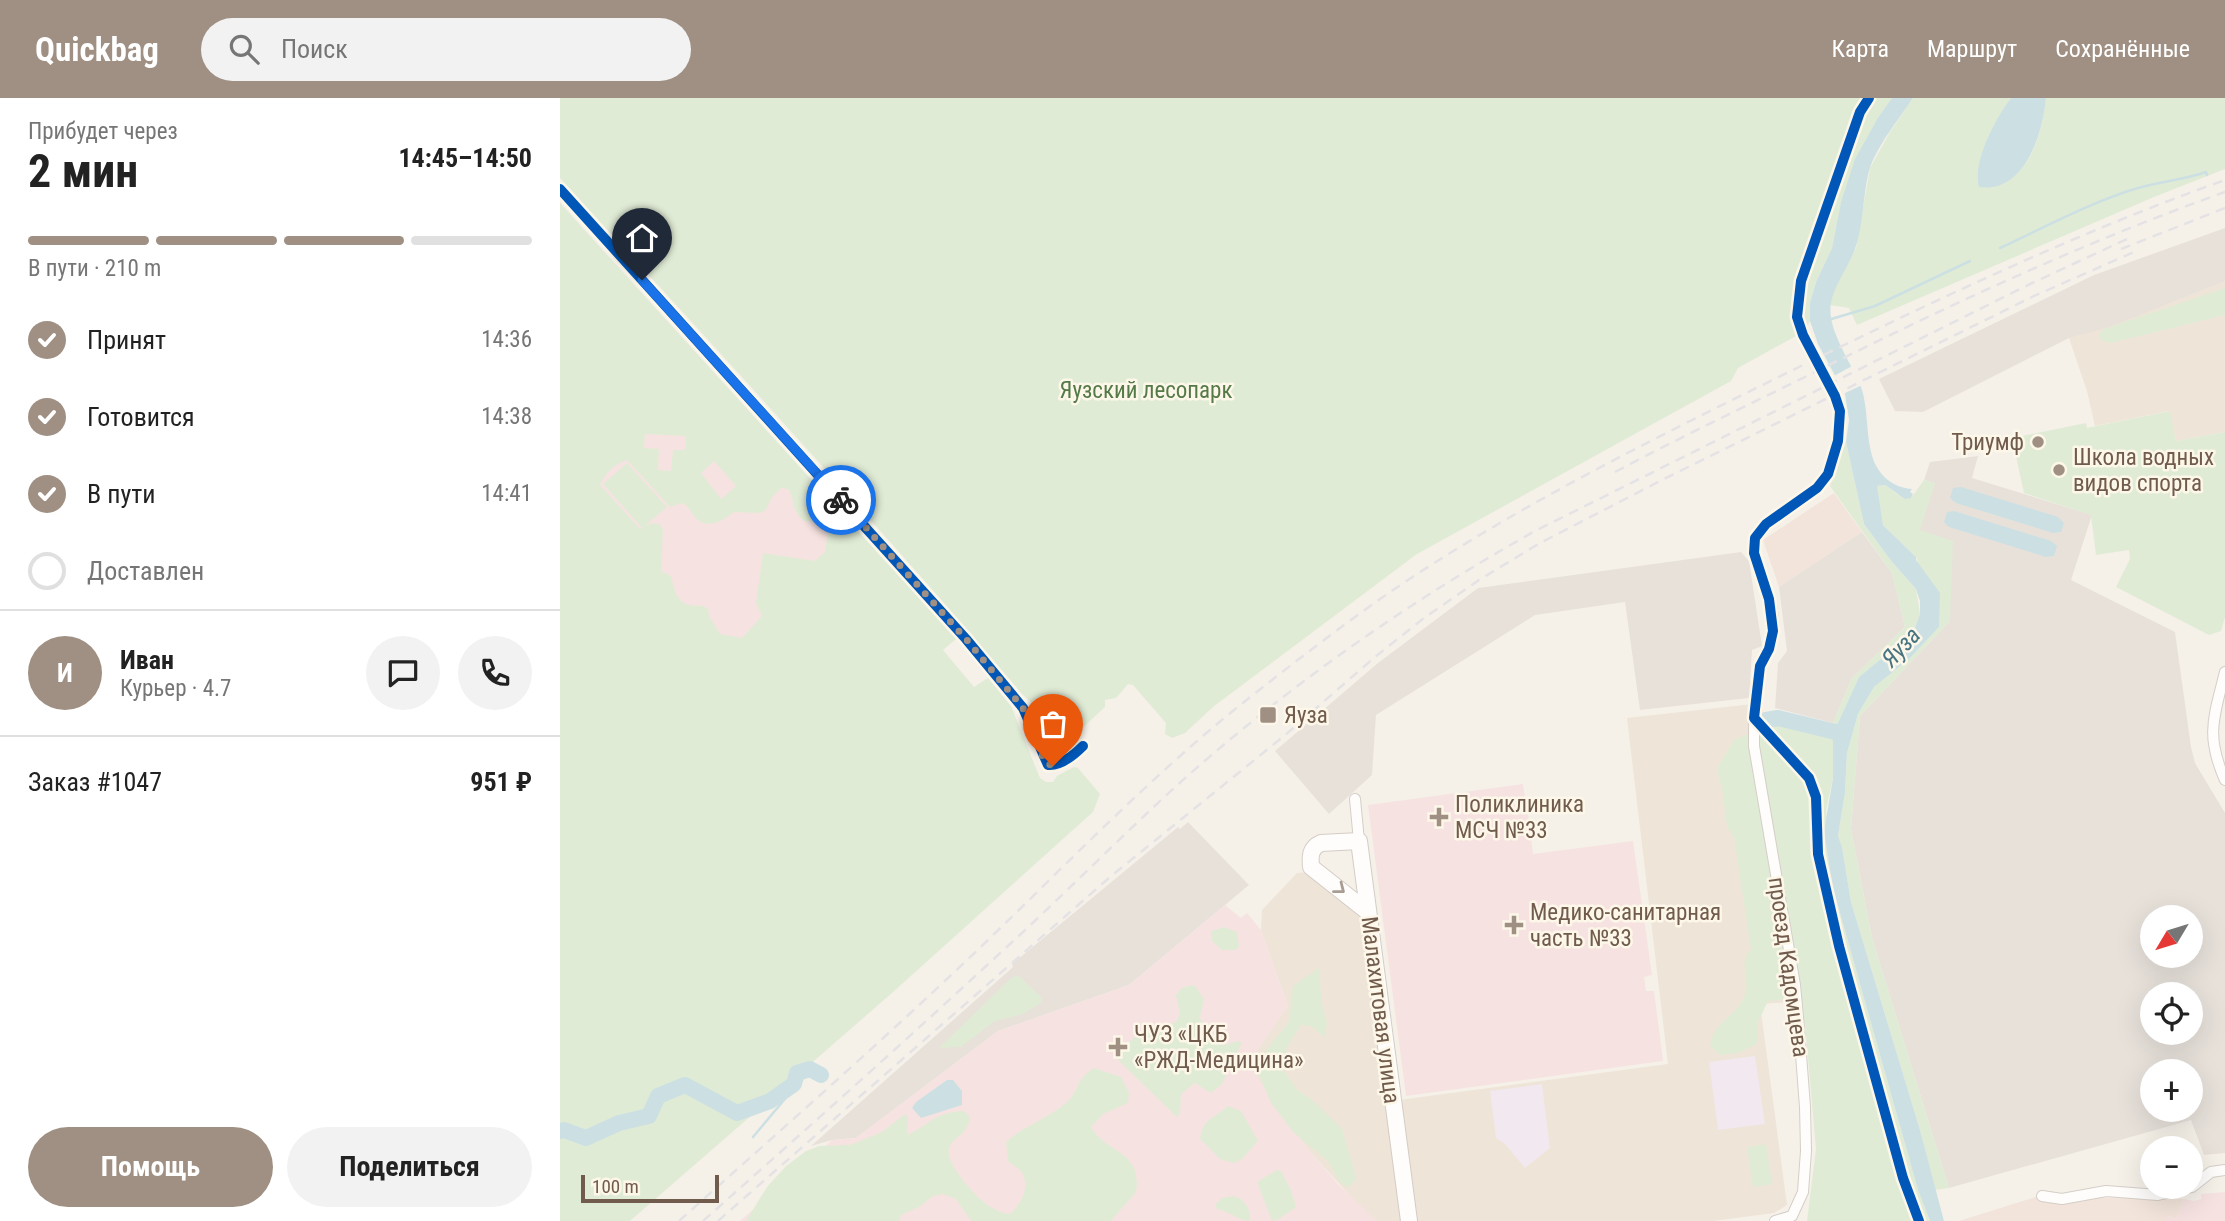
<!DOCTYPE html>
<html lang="ru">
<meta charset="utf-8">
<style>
:root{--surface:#fff;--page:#f2f2f2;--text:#222;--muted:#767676;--line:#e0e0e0;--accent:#9f9083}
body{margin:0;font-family:"Roboto Condensed",sans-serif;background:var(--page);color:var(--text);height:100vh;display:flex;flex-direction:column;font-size:26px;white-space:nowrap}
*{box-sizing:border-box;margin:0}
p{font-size:23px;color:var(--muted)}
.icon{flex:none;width:38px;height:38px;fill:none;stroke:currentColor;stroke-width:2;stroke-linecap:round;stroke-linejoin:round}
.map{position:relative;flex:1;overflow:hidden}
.side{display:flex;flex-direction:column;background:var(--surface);width:560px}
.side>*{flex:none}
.needle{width:46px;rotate:232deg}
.buttons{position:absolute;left:1580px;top:807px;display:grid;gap:14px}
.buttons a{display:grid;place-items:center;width:63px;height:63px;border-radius:50%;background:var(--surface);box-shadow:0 7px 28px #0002;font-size:35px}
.scale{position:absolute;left:21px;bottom:18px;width:138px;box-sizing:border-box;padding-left:7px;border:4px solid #705b4c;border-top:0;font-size:19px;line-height:24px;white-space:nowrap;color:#705b4c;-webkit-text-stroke:5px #fdf7e9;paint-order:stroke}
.pin{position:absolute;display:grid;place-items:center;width:60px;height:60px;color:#fff;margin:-72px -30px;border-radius:50% 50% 50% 0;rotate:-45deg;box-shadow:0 0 7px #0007}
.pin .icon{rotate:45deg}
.courier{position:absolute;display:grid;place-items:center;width:70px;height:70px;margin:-35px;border:5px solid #1a73e8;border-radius:50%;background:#fff;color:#222;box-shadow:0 2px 9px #0007}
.summary em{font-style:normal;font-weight:700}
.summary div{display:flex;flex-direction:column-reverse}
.summary{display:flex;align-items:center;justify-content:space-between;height:119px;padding:0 28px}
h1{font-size:46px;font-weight:700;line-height:52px}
.bar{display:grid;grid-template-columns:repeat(4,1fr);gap:10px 7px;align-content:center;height:84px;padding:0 28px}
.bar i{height:9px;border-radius:5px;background:var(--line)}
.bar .active{background:var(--accent)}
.bar p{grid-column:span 4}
.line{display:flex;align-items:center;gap:18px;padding:0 28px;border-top:2px solid var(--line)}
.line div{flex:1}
.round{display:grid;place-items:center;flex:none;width:74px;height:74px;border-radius:37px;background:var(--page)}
ol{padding:0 28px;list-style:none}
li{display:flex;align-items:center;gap:21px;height:77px}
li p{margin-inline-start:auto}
li .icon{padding:7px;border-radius:50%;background:var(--accent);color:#fff;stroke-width:4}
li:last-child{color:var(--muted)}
li i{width:38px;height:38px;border:4px solid var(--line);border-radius:50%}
.action{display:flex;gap:14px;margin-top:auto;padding:14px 28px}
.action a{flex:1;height:80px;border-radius:42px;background:var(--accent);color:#fff;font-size:28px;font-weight:700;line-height:80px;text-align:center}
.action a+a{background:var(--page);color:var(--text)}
header{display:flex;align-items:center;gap:42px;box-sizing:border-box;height:98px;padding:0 35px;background:var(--accent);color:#fff}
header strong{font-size:33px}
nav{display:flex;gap:38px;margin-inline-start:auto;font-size:24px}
.search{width:490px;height:63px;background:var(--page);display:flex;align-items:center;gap:18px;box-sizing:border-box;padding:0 24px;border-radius:38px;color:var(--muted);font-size:26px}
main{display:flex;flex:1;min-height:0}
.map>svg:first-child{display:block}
.residential{fill:#eee4d7}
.commercial{fill:#f2e4da}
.industrial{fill:#e7e1da;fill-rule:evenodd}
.education{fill:#f2e8f0}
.medical{fill:#f6e3e1}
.green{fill:#e0ebd5;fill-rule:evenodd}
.water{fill:#cce0e3}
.pier{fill:#f5f1e9}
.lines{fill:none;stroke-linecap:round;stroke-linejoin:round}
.stream{stroke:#cce0e3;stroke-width:2.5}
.river{stroke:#cce0e3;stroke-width:16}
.street-casing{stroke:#d4cec7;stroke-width:12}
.secondary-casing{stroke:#d4cdc6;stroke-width:18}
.street{stroke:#fefdfc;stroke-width:10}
.secondary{stroke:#fefdfc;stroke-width:16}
.rail{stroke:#e4e2e4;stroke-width:2.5;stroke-dasharray:10 7;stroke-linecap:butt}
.cycleway-casing{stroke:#fdf7e9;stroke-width:15}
.cycleway{stroke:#0057b8;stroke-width:10}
.oneway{stroke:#a99c92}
.done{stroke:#9f9083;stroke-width:7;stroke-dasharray:0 12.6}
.route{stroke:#1a73e8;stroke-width:9}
.poi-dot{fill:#9f9083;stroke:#fdf7e9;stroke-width:2.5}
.labels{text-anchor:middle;stroke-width:5;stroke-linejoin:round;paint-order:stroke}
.park-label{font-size:23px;fill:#547a48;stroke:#fdf7e9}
.poi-label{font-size:23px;fill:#705b4c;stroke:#fdf7e9;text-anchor:start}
.street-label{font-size:23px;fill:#705b4c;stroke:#fdf7e9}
.water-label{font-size:24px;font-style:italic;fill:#487481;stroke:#fdf7e9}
</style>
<header>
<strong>Quickbag</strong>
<div class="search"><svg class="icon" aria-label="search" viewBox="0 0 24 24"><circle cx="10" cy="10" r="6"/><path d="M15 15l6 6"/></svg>Поиск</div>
<nav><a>Карта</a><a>Маршрут</a><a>Сохранённые</a></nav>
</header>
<main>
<section class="side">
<div class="summary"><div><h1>2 мин</h1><p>Прибудет через</p></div><em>14:45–14:50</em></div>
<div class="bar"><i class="active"></i><i class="active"></i><i class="active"></i><i></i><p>В пути · 210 m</p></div>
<ol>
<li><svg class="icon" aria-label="check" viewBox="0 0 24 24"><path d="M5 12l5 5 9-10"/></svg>Принят<p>14:36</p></li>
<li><svg class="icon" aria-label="check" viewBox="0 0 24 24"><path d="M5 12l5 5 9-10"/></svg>Готовится<p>14:38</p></li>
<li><svg class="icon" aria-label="check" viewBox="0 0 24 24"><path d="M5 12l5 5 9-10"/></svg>В пути<p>14:41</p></li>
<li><i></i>Доставлен</li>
</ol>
<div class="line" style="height:126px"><b class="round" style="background:var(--accent);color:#fff">И</b><div><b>Иван</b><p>Курьер · 4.7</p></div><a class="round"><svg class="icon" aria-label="chat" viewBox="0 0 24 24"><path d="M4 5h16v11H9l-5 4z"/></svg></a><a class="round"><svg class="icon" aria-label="phone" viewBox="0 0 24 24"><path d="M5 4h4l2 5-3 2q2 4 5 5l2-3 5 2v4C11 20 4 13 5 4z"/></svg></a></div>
<div class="line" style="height:91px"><div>Заказ #1047</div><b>951 ₽</b></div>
<div class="action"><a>Помощь</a><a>Поделиться</a></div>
</section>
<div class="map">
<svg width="1665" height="1123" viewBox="0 0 1665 1123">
<rect width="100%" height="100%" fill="#f5f1e9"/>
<!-- residential -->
<path class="residential" d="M1665,183V334L1616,343L1609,313L1535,328L1527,293L1509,240L1552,227Z
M1202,605L1233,904L1200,906L1227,1107L1214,1115L1153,1123H857L839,1002L1108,966L1067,620Z
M748,774L800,817L842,1123H817L805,1114L750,1054L687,966L728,908L701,832L702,812L737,775Z"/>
<!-- commercial -->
<path class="commercial" d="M1274,395L1302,434L1219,489L1203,442Z
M1476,1099L1624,1101L1616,1121L1608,1118L1605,1123H1399Z"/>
<!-- industrial -->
<path class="industrial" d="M1665,130V183L1552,228L1509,240L1363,314L1335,313L1319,281L1534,177Z
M1418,358L1412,380L1532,417L1511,482L1615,534L1631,649L1635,665L1665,715V1055L1644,1057L1631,1022L1389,1090L1312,840L1291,731L1300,618L1390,523L1359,432L1375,385L1364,382L1370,364ZM1592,819H1631V858H1592ZM1592,896H1631V934H1592ZM1592,973H1631V1012H1592Z
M1302,434L1332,475L1345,529L1292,580L1273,625L1215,610L1218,565L1227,553L1219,489Z
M1181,454L1189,463L1202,548L1192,552L1189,600L1080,612L1065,504L975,517L816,617L812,677L769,716L715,653L818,565L918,490Z
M628,724L689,787L569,887L438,933L296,1040L272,1042L251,1048L453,869L452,866L618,729L620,731Z"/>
<!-- education -->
<path class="education" d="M1195,958L1205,1026L1158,1032L1149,964Z
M982,986L990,1050L965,1070L945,1046L936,1040L930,993Z"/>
<!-- medical -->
<path class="medical" d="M0,105L313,451L205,553L144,538L0,380Z
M963,686L965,700L954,702L956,717L968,715L973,756L1073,743L1092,877L1084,879L1086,893H1094L1103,963L846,998L808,707Z
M665,807L681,820L687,815L701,832L728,908L688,966L750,1054L779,1087L817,1123H180L272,1042L296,1040L438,933L569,887Z
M1665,1094V1123H1605L1607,1118L1616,1121L1624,1101L1634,1103L1641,1101V1096Z"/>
<!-- green -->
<path class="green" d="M0,0H1332L1319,18L1281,104L1272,150L1256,184L1250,205V223L1245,233L1178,270L1171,283L857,456L653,609L625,635L612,640L605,636L606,625L573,587L568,586L556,600L545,602V609L499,652L493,655L488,651L473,606L463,597C314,421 156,251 0,80Z
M1353,0H1451L1438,21L1421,58L1423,90C1430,88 1439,88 1445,84C1474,69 1483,29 1486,0H1665V71L1594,99L1297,227L1289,210L1270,207L1274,192L1296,150L1310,70L1330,34Z
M0,105L396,541L383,552L414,589L428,580L451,608L480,680L486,684H493L497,678L514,669L518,670L540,696L533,714L332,895L70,1123H0ZM85,336L126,338L125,352H113L111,373L98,372L99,351L84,350ZM67,362L110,409L123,405C129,409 130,413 134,418C146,433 163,423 174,414L200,415L206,412L212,399L221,390L228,391C236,403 230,411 244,423L269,426L265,454L255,463L203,455L196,505L202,518L182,540L160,536L149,518L148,511C140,505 138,509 130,507C116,505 114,489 111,478L101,473L103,432L100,426L93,425L85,428L107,409L67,365L43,386L82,430L80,431L40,387C45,375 55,366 67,362ZM154,363L176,388L161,401L141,375Z
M1665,190V217L1551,245L1542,243L1539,237L1544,231Z
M1610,313L1616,343L1665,334V519L1661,533L1649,537L1556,489L1570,461L1569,452L1536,457L1531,417L1464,395L1452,340L1526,325L1527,330Z
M1286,344L1304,426L1332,464L1356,491L1360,516L1355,530L1333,551L1299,579L1277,627L1273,625L1292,580L1345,529L1332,475L1270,388L1281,348Z
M1364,382L1375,385L1360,432L1393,443L1390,523L1300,618L1291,731L1312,840L1389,1090L1375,1092L1360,1032L1291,804L1282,749L1278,738L1285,695L1287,655L1298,616L1314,589L1349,561L1379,529L1356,459L1323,427L1316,388L1325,387L1337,396L1351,400Z
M1218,623L1273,638V680L1266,712L1273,790L1358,1092L1370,1123H1247L1256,1051L1245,926L1240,905L1230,901L1208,903L1198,924L1197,946L1178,955L1160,957L1150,948C1153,924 1176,919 1184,899C1192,882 1177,867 1191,851L1174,739L1167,729L1163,696L1157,671L1174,642Z
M664,829L677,834L679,848L676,852H662L652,843L651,833Z
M759,870L762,906L767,925L765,939L751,928L741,927L728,947L721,965L722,970L738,993L750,1000L782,1031L796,1079L795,1083L788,1089L780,1084L768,1063L734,1035L711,1005L698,974L700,960L729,924L733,888Z
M458,877L482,900V904L463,916L435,923L401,949L379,950L450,881Z
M632,887L636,889L644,901L640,919L645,931L660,946L664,947L678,943L682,945L662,986L651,995L635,985L621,996L620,1015L617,1019L557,961V953L579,936L616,924L620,916L616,897L622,890Z
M534,970L561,979L569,995L568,1005L543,1016L531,1029C546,1056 583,1052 576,1094L551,1123H411L396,1101L383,1096L373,1098L359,1109L341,1117L339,1123H186L207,1089L226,1068L246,1053L259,1048L289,1047L298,1044L322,1034L345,1016L348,1019L347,1037C371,1026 374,1014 404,1013L410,1019C407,1039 394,1037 389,1050C384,1065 417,1100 429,1108C435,1112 442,1115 450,1116C460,1107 471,1089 462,1075C459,1070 452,1067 448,1063L446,1044C463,1028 489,1020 507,1004C521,990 514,983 534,970Z
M668,1008L681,1013L698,1043L682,1061L674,1065L660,1061L640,1041C643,1019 654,1021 668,1008Z
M1206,1046L1212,1086L1193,1089L1187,1049Z
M717,1072L721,1073L731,1092L736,1109L719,1121L712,1123L697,1084Z
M674,1098C685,1101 691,1112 690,1123C679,1123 669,1113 657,1111L655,1107L662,1100Z"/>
<!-- water -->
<path class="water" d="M1332,0H1353C1339,21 1316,49 1309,73C1303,96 1303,131 1295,151C1288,170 1275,185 1271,205C1266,231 1292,265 1301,289C1310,314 1304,349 1318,371C1326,384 1339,390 1352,391L1350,394L1353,396L1351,400L1345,401L1325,387L1317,388L1323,427L1356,459V462L1380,495L1379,529L1349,561L1314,589L1298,616L1287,655L1285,695L1278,738L1282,749L1291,804L1360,1032L1384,1123H1370L1358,1092L1273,790L1264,733L1273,680V638L1277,627L1299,579L1333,551L1355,530L1360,516V503L1356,491L1332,464L1304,426L1286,344L1289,322L1285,296L1258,246L1250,223V205L1256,184L1272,150L1281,104L1295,61L1319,18Z
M1451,0H1486C1483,35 1465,96 1419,89C1412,63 1436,20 1451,0Z
M1401,389L1498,419L1504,425L1501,434L1493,435L1396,405L1390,400L1393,390Z
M1394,413L1491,443L1497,448L1494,458L1486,459L1389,429L1384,424L1387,414Z
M387,982H393L402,993V1007L361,1020L352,1010L356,1004Z"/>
<!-- pier -->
<path class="pier" d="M1294,267L1304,286L1281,297L1272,279Z"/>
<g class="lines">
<!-- stream -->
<path class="stream" d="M1440,150C1485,129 1531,104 1578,90C1601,83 1624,82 1646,74L1647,77
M1268,222L1315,208L1410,163
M193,1039L250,971"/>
<!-- river -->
<path class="river" d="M1206,622L1218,620L1284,636
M0,1033L4,1032L26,1040L59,1025L89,1018L98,998L125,987L177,1015L210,1003L234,986L237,975L250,971L261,977"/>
<!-- street casing -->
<g class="street-casing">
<path id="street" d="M0,91L406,541L463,610L488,667C501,668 514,657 523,648
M1194,455C1202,479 1216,509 1213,535C1211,548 1202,558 1199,571C1194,596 1194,623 1194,648L1235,887L1239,930L1245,1009L1246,1053L1243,1094L1232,1118L1215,1123
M1665,574C1654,619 1645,637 1665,682
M795,701L799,743
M1482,1098L1502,1101L1546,1093L1598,1097L1632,1089L1651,1074L1665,1072"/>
</g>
<!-- secondary casing -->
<g class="secondary-casing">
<path id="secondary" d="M808,814L751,769C750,758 750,750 761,745L799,743L849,1123"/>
</g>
<!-- street -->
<use href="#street" class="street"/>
<!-- secondary -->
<use href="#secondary" class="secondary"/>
<!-- rail -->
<path class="rail" d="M1561,151L1665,110
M1055,374C1119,340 1184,309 1249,277C1385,209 1522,145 1665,94
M119,1123C222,1031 327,939 427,843C515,758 601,668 698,593C745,556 793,519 842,486C968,402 1105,335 1241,268C1380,200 1519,134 1665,82
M143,1123C242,1035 341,947 438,857C501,800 561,738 624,681C731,586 850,503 975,433L1468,187L1567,141
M158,1123L550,779L724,638L815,559L864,520L919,482L980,445L1104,381L1474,198L1574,154"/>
<!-- cycleway casing -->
<g class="cycleway-casing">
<path id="cycleway" d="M1309,0L1300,14L1241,183L1237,219L1243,237L1275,298L1280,313L1278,343L1268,376L1257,390L1206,426L1195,440L1194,455L1209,501L1213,533L1209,551L1200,568L1194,620L1249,680L1256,699L1258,756L1279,848L1343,1080L1359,1123
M0,91L406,541L463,610L488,667C501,668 514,657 523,648"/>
</g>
<!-- cycleway -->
<use href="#cycleway" class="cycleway"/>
</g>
<!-- one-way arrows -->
<defs><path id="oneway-chevron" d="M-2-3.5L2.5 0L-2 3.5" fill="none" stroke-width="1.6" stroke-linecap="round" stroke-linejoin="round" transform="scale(1.75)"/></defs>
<use class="oneway" href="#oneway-chevron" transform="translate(780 791) rotate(38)"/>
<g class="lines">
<!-- done -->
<path class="done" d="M281,402L406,541L463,610L485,664L493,668"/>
<!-- route -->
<path class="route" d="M82,182L281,402"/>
</g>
<!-- markers -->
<g class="poi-dot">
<circle cx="1478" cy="344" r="7"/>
<circle cx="1499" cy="372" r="7"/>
<rect x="699" y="608" width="18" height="18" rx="3.5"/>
<path d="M875.5 708.5h7v7h7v7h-7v7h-7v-7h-7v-7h7z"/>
<path d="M950.5 816.5h7v7h7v7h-7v7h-7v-7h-7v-7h7z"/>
<path d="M554.5 938.5h7v7h7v7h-7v7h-7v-7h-7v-7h7z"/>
</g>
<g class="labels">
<!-- park labels -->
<g class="park-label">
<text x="586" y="300">Яузский лесопарк</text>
</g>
<!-- poi labels -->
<g class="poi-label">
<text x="1464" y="352" text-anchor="end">Триумф</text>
<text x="1513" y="367">Школа водных<tspan x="1513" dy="26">видов спорта</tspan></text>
<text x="724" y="625">Яуза</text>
<text x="895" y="714">Поликлиника<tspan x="895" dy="26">МСЧ №33</tspan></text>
<text x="970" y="822">Медико-санитарная<tspan x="970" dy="26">часть №33</tspan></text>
<text x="574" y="944">ЧУЗ «ЦКБ<tspan x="574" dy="26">«РЖД-Медицина»</tspan></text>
</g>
<!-- street labels -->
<g class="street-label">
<text transform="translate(1229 869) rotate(82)" y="8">проезд Кадомцева</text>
<text transform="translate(821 912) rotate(83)" y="8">Малахитовая улица</text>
</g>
<!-- water labels -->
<g class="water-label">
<text transform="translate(1341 549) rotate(-47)" y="8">Яуза</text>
</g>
</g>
</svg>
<div class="buttons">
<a><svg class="needle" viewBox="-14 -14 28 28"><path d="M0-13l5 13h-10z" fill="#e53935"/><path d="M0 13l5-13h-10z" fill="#767676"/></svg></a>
<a><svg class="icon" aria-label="locate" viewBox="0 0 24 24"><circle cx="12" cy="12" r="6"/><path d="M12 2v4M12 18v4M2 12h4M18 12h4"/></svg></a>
<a>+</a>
<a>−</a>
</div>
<div class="scale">100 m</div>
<div class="pin" style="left:493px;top:668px;background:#ea580c"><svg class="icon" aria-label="bag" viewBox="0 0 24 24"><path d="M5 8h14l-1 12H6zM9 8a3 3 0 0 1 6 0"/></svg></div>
<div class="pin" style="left:82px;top:182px;background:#1f2937"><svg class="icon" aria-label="home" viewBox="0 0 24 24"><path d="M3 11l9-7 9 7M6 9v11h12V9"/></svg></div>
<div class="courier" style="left:281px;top:402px"><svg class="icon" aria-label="bike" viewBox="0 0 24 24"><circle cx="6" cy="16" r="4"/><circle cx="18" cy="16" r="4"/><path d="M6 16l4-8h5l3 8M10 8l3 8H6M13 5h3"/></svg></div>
</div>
</main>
